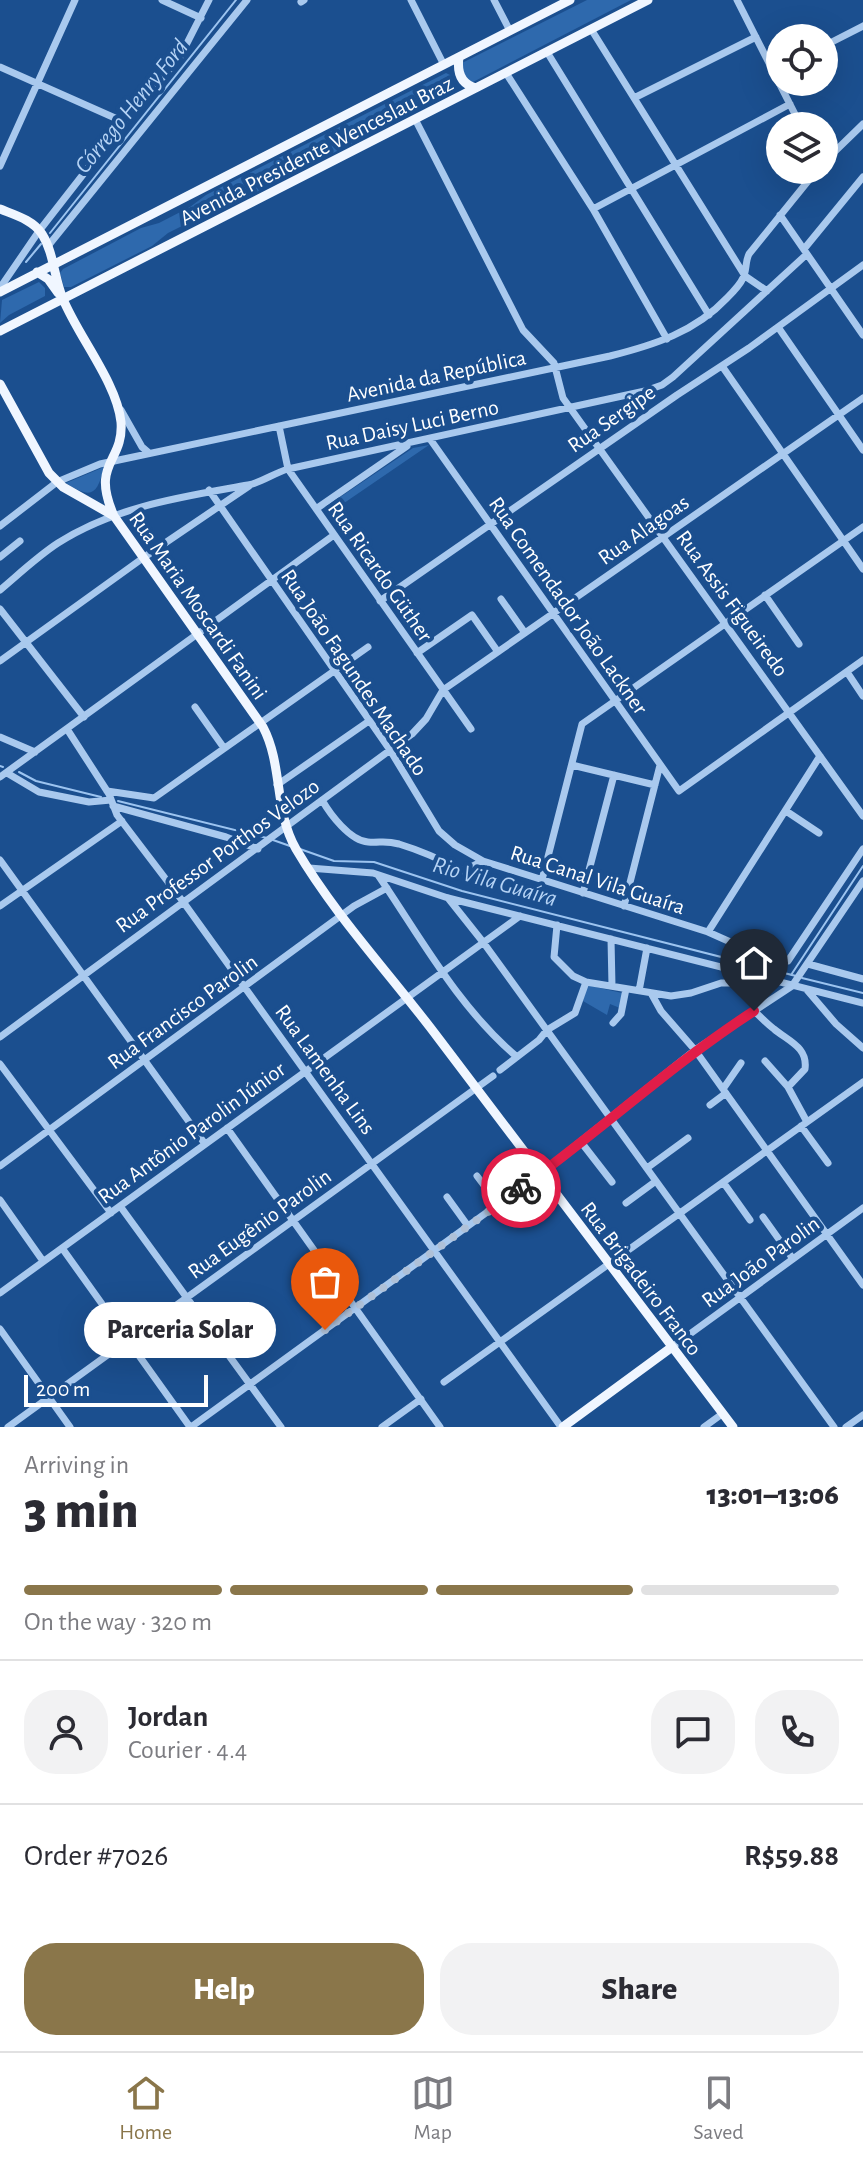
<!DOCTYPE html>
<meta charset="utf-8">
<style>
:root{--surface:#fff;--page:#f2f2f3;--text:#2b2b33;--muted:#7c7c81;--line:#e1e1e2;--accent:#8a764a}
body{margin:0;font-family:"Alegreya Sans",sans-serif;background:var(--page);color:var(--text);height:100vh;display:flex;flex-direction:column;font-size:30px;white-space:nowrap}
*{box-sizing:border-box;margin:0}
p{font-size:26px;color:var(--muted)}
.icon{flex:none;width:44px;height:44px;fill:none;stroke:currentColor;stroke-width:2;stroke-linecap:round;stroke-linejoin:round}
.map{position:relative;height:1427px;overflow:hidden}
.panel{display:flex;flex-direction:column;background:var(--surface);flex:1}
.panel>*{flex:none}
.buttons{position:absolute;left:766px;top:24px;display:grid;gap:16px}
.buttons a{display:grid;place-items:center;width:72px;height:72px;border-radius:50%;background:var(--surface);box-shadow:0 8px 32px #0002;font-size:40px}
.scale{position:absolute;left:24px;bottom:20px;width:184px;box-sizing:border-box;padding-left:8px;border:4px solid #fff;border-top:0;font-size:22px;line-height:28px;white-space:nowrap;color:#fff;-webkit-text-stroke:6px #1b4f8f;paint-order:stroke}
.pin{position:absolute;display:grid;place-items:center;width:68px;height:68px;color:#fff;margin:-82px -34px;border-radius:50% 50% 50% 0;rotate:-45deg;box-shadow:0 0 8px #0007}
.pin .icon{rotate:45deg}
.courier{position:absolute;display:grid;place-items:center;width:80px;height:80px;margin:-40px;border:6px solid #e11d48;border-radius:50%;background:#fff;color:#222;box-shadow:0 2px 10px #0007}
.bubble{position:absolute;height:56px;border-radius:28px;background:var(--surface);box-shadow:0 8px 32px #0002;font-size:26px;font-weight:800;line-height:56px;text-align:center}
.summary em{font-style:normal;font-weight:800}
.summary div{display:flex;flex-direction:column-reverse}
.summary{display:flex;align-items:center;justify-content:space-between;height:136px;padding:0 24px}
h1{font-size:52px;font-weight:800;line-height:60px}
.bar{display:grid;grid-template-columns:repeat(4,1fr);gap:12px 8px;align-content:center;height:96px;padding:0 24px}
.bar i{height:10px;border-radius:6px;background:var(--line)}
.bar .selected{background:var(--accent)}
.bar p{grid-column:span 4}
.line{display:flex;align-items:center;gap:20px;padding:0 24px;border-top:2px solid var(--line)}
.line div{flex:1}
.round{display:grid;place-items:center;flex:none;width:84px;height:84px;border-radius:32px;background:var(--page)}
.cta{display:flex;gap:16px;margin-top:auto;padding:16px 24px}
.cta a{flex:1;height:92px;border-radius:32px;background:var(--accent);color:#fff;font-size:32px;font-weight:800;line-height:92px;text-align:center}
.cta a+a{background:var(--page);color:var(--text)}
.tab-bar{display:flex;justify-content:space-around;align-items:center;height:112px;border-top:2px solid var(--line);background:var(--surface);font-size:22px;color:var(--muted)}
.tab-bar a{display:grid;justify-items:center;gap:4px}
.tab-bar .selected{color:var(--accent)}
.map>svg:first-child{display:block}
.green{fill:#2e69ad}
.lines{fill:none;stroke-linecap:round;stroke-linejoin:round}
.stream{stroke:#9cc4f0;stroke-width:2}
.minor{stroke:#a9c9ee;stroke-width:7}
.major{stroke:#f0f6ff;stroke-width:9}
.done{stroke:#afc1d8;stroke-width:8;stroke-dasharray:0 14.4}
.route{stroke:#e11d48;stroke-width:10}
.labels{text-anchor:middle;stroke-width:8;stroke-linejoin:round;paint-order:stroke}
.street-label{font-size:22px;fill:#fff;stroke:#1b4f8f}
.water-label{font-size:24px;font-style:italic;fill:#b5d3f5;stroke:#1b4f8f}
</style>
<div class="map">
<svg width="863" height="1427" viewBox="0 0 863 1427">
<rect width="100%" height="100%" fill="#1b4f8f"/>
<!-- green -->
<path class="green" d="M587,0H631L473,82L467,81L461,69L462,63Z
M446,73L450,75L455,91L215,213L196,219L168,233L152,246L71,287H64L60,273L63,269L141,228L159,223L190,207L206,195Z
M39,282L45,288V296L9,315L0,323L2,300Z
M429,445L328,514L324,508L413,448Z
M104,467C97,496 91,499 66,483Z
M587,985L622,993L620,1008L610,1004L607,1015L583,1001Z"/>
<g class="lines">
<!-- stream -->
<path class="stream" d="M50,233L236,0
M26,262L41,244
M0,766L3,767
M19,772L36,781L101,797
M118,801L267,838
M273,840L290,846
M300,849L334,861L374,862L462,891L796,976
M791,975L863,866
M802,978L863,993"/>
<!-- minor -->
<path class="minor" d="M162,0L201,18
M411,0L444,65
M494,0L510,31
M737,0L801,126
M301,2L304,0
M591,29L745,276L767,291
M824,46L863,26
M547,52L709,315
M0,67L124,122
M506,73L593,209L667,339
M634,98L756,37
M415,119L523,330L554,363L563,398L863,816
M824,162L863,124
M0,166L75,0
M593,209L790,104
M780,215L863,335
M48,246L247,0
M804,249L863,177
M0,288L39,231L124,122L180,57L209,0
M778,327L863,450
M722,366L863,569
M121,410L142,447L149,453
M279,426L288,469L471,729
M430,439L679,791L863,660
M209,490L390,750L439,831L455,845L483,861
M316,509L407,446
M0,526L57,482L100,464L610,356C654,345 695,332 727,298C733,292 740,285 743,278C747,270 745,262 749,254L817,170
M0,557L20,541
M0,590C19,574 38,556 58,543C116,506 182,497 248,485C261,483 274,473 288,469L645,391L662,385L673,377L807,254
M765,595L799,644
M501,599L525,633
M380,601L677,395L749,348L863,265
M0,609L84,717
M417,653L472,615L498,652
M0,661L143,558L249,486
M847,672L863,696
M195,707L224,748
M67,729L109,794L117,815L184,903L561,1427
M0,737L35,752
M572,765L655,785
M7,773L39,792L89,802L111,800
M0,777L334,535
M277,785L369,721
M107,791L154,798L368,647
M322,800C330,814 350,841 368,842C381,843 384,840 399,844C422,851 442,860 463,871L483,861L708,932L746,949L788,961L863,849
M113,806L226,837L258,849
M786,811L819,833
M0,860L205,1144
M309,868L373,873L448,898L863,1003
M378,875C421,938 458,1007 517,1057
M542,880L582,724L863,527
M583,893L614,775
M448,898L483,942L834,1427
M0,906L122,821
M624,906L660,765
M557,925L554,957L573,976L586,982L671,996L691,993L721,983H767
M708,932L820,756
M611,939L612,986
M808,964L863,979
M807,990L836,1024L863,1048
M639,991L647,948
M651,993L661,1011L695,1050L863,1285
M754,1011C761,1017 767,1024 774,1029C788,1041 808,1047 805,1069L788,1087
M613,1023L621,1014L626,989
M0,1037L412,734L426,719L443,690L863,398
M765,1061L788,1087L807,1122
M0,1064L111,1213
M500,1070L539,1040L547,1030L575,1013L586,982
M723,1089L741,1063
M710,1105L726,1093
M801,1126L828,1163
M227,1128L440,1427
M581,1142L612,1182
M0,1166L354,906L387,888
M647,1168L688,1138
M477,1176L498,1204
M723,1182L750,1220
M447,1197L468,1226
M0,1200L43,1261
M626,1203L656,1181
M120,1206L281,1427
M763,1217L793,1259
M62,1248L190,1427
M0,1293L520,916
M0,1329L70,1427
M672,1347L863,1208
M444,1382L863,1082
M8,1427L493,1076
M191,1427L541,1173L695,1050L792,986L863,881
M382,1427L421,1399
M704,1427L722,1414
M846,1427L863,1415"/>
<!-- major -->
<path class="major" d="M459,57C457,71 460,84 476,88
M0,209C15,215 33,220 42,234C54,253 54,278 63,299C78,336 117,383 121,422C124,463 90,462 114,516L263,727C283,765 274,811 296,849C336,917 392,976 439,1039C537,1168 635,1298 733,1427
M37,272L48,279L58,293
M0,292L570,0
M0,331L648,0
M0,384L49,473L63,487L114,516
M563,1427L672,1347"/>
</g>
<g class="lines">
<!-- done -->
<path class="done" d="M325,1330L521,1188"/>
<!-- route -->
<path class="route" d="M521,1188C600,1131 672,1064 754,1011"/>
</g>
<g class="labels">
<!-- street labels -->
<g class="street-label">
<text transform="translate(316 150) rotate(-27)" y="8">Avenida Presidente Wenceslau Braz</text>
<text transform="translate(436 375) rotate(-12)" y="8">Avenida da República</text>
<text transform="translate(611 418) rotate(-35)" y="8">Rua Sergipe</text>
<text transform="translate(412 424) rotate(-12)" y="8">Rua Daisy Luci Berno</text>
<text transform="translate(643 529) rotate(-35)" y="8">Rua Alagoas</text>
<text transform="translate(381 571) rotate(55)" y="8">Rua Ricardo Güther</text>
<text transform="translate(733 603) rotate(54)" y="8">Rua Assis Figueiredo</text>
<text transform="translate(199 605) rotate(55)" y="8">Rua Maria Moscardi Fanini</text>
<text transform="translate(569 605) rotate(55)" y="8">Rua Comendador João Lackner</text>
<text transform="translate(355 672) rotate(56)" y="8">Rua João Fagundes Machado</text>
<text transform="translate(217 855) rotate(-36)" y="8">Rua Professor Porthos Velozo</text>
<text transform="translate(598 879) rotate(18)" y="8">Rua Canal Vila Guaíra</text>
<text transform="translate(182 1011) rotate(-36)" y="8">Rua Francisco Parolin</text>
<text transform="translate(326 1069) rotate(54)" y="8">Rua Lamenha Lins</text>
<text transform="translate(191 1132) rotate(-36)" y="8">Rua Antônio Parolin Júnior</text>
<text transform="translate(259 1223) rotate(-36)" y="8">Rua Eugênio Parolin</text>
<text transform="translate(760 1261) rotate(-36)" y="8">Rua João Parolin</text>
<text transform="translate(642 1278) rotate(53)" y="8">Rua Brigadeiro Franco</text>
</g>
<!-- water labels -->
<g class="water-label">
<text transform="translate(131 106) rotate(-51)" y="8">Córrego Henry Ford</text>
<text transform="translate(495 881) rotate(16)" y="8">Rio Vila Guaíra</text>
</g>
</g>
</svg>
<div class="buttons">
<a><svg class="icon" aria-label="locate" viewBox="0 0 24 24"><circle cx="12" cy="12" r="6"/><path d="M12 2v4M12 18v4M2 12h4M18 12h4"/></svg></a>
<a><svg class="icon" aria-label="layers" viewBox="0 0 24 24"><path d="M12 4l9 5-9 5-9-5zM3 14l9 5 9-5"/></svg></a>
</div>
<div class="scale">200 m</div>
<div class="pin" style="left:325px;top:1330px;background:#ea580c"><svg class="icon" aria-label="bag" viewBox="0 0 24 24"><path d="M5 8h14l-1 12H6zM9 8a3 3 0 0 1 6 0"/></svg></div>
<div class="pin" style="left:754px;top:1011px;background:#1f2937"><svg class="icon" aria-label="home" viewBox="0 0 24 24"><path d="M3 11l9-7 9 7M6 9v11h12V9"/></svg></div>
<div class="courier" style="left:521px;top:1188px"><svg class="icon" aria-label="bike" viewBox="0 0 24 24"><circle cx="6" cy="16" r="4"/><circle cx="18" cy="16" r="4"/><path d="M6 16l4-8h5l3 8M10 8l3 8H6M13 5h3"/></svg></div>
<div class="bubble" style="left:84px;top:1302px;width:192px">Parceria Solar</div>
</div>
<section class="panel">
<div class="summary"><div><h1>3 min</h1><p>Arriving in</p></div><em>13:01–13:06</em></div>
<div class="bar"><i class="selected"></i><i class="selected"></i><i class="selected"></i><i></i><p>On the way · 320 m</p></div>
<div class="line" style="height:144px"><a class="round"><svg class="icon" aria-label="person" viewBox="0 0 24 24"><circle cx="12" cy="8" r="4"/><path d="M4 21q1-7 8-7t8 7"/></svg></a><div><b>Jordan</b><p>Courier · 4.4</p></div><a class="round"><svg class="icon" aria-label="chat" viewBox="0 0 24 24"><path d="M4 5h16v11H9l-5 4z"/></svg></a><a class="round"><svg class="icon" aria-label="phone" viewBox="0 0 24 24"><path d="M5 4h4l2 5-3 2q2 4 5 5l2-3 5 2v4C11 20 4 13 5 4z"/></svg></a></div>
<div class="line" style="height:104px"><div>Order #7026</div><b>R$59.88</b></div>
<div class="cta"><a>Help</a><a>Share</a></div>
</section>
<nav class="tab-bar">
<a class="selected"><svg class="icon" aria-label="home" viewBox="0 0 24 24"><path d="M3 11l9-7 9 7M6 9v11h12V9"/></svg>Home</a>
<a><svg class="icon" aria-label="map" viewBox="0 0 24 24"><path d="M3 6l6-2 6 2 6-2v14l-6 2-6-2-6 2zM9 4v14M15 6v14"/></svg>Map</a>
<a><svg class="icon" aria-label="saved" viewBox="0 0 24 24"><path d="M7 4h10v16l-5-4-5 4z"/></svg>Saved</a>
</nav>
